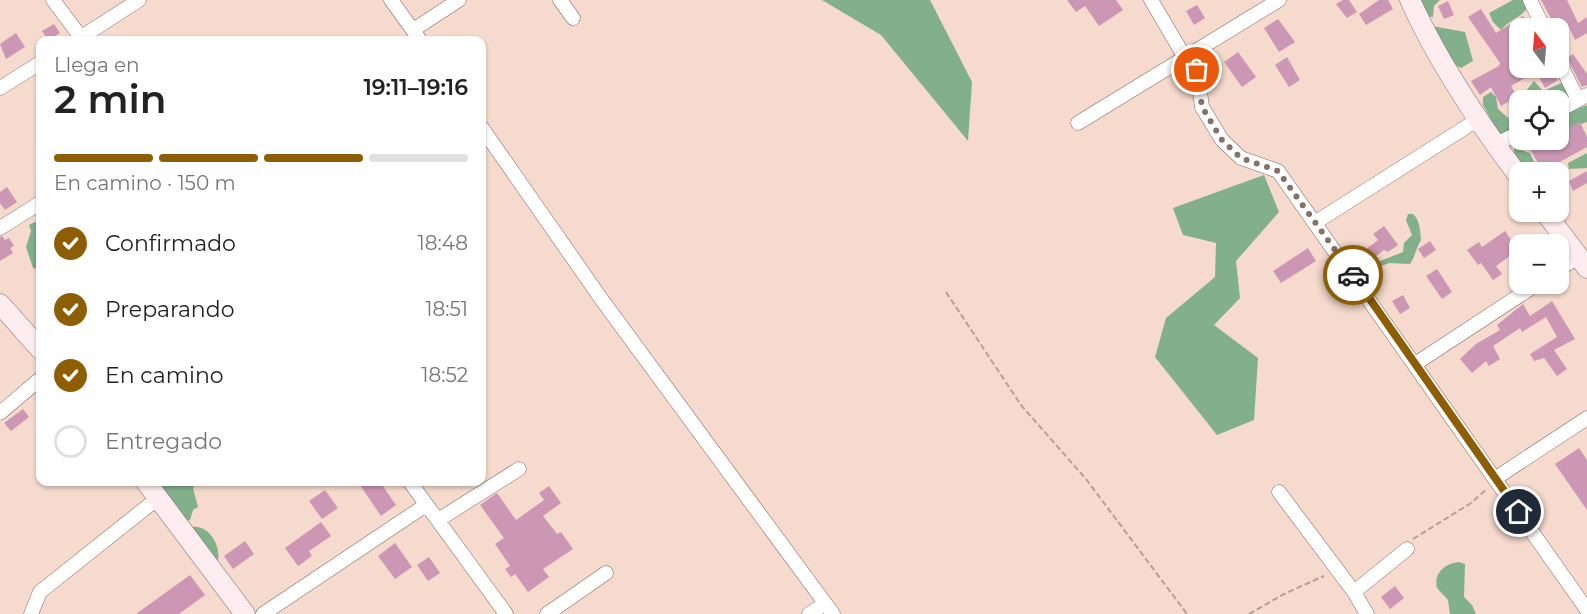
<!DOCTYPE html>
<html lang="es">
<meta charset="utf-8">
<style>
:root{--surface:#fff;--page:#f6f6f6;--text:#222;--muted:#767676;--line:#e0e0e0;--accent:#8d5e06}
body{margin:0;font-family:Montserrat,sans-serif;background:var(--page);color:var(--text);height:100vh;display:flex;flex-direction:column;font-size:22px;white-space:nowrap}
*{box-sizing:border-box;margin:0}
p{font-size:20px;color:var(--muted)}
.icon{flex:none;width:33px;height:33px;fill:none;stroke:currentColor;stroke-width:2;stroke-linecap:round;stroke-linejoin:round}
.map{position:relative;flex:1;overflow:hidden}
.side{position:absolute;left:36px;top:36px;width:450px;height:450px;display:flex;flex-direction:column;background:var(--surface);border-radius:12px;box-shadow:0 2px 4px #0004}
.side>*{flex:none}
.needle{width:39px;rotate:344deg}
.fabs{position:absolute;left:1509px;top:18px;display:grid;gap:12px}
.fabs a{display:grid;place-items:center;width:60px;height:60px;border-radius:12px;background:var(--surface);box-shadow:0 2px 4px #0004;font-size:30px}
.pin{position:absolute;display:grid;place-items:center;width:51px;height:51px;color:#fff;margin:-26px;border:3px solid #fff;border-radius:50%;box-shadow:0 2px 6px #0007}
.courier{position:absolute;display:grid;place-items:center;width:60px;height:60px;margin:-30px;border:4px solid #8d5e06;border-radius:50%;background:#fff;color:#222;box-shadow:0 2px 8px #0007}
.head em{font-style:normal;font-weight:600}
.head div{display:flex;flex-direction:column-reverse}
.head{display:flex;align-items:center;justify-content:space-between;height:102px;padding:0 18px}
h1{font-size:39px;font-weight:600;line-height:45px}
.bar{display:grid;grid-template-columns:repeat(4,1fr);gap:9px 6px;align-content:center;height:72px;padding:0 18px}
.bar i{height:8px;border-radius:4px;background:var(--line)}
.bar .active{background:var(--accent)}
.bar p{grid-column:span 4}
ol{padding:0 18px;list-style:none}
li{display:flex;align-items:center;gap:18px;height:66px}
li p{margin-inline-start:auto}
li .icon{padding:6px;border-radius:50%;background:var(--accent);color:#fff;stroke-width:4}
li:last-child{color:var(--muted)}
li i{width:33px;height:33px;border:3px solid var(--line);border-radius:50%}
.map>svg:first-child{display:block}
.forest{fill:#81b08b}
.building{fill:#cc97b4}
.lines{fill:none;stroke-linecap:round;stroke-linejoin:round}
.street-casing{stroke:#7e675b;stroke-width:15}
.secondary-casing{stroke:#7e675b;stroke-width:21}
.path{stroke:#b5a095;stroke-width:2;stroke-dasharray:6 3;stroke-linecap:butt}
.street{stroke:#fff;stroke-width:14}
.secondary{stroke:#feedf0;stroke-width:20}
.done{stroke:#83726a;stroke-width:6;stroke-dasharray:0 10.8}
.route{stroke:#8d5e06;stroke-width:8}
</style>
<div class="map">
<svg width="1587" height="614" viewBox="0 0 1587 614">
<rect width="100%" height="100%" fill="#f5dacd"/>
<!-- forest -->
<path class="forest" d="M822,0H930L972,82L968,141L881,35Z
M1415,0H1440L1434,6L1433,17L1424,16Z
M1513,0H1533C1520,21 1515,15 1501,30L1493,22L1489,13Z
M1432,26L1465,32L1473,61L1461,68L1451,63Z
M1534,81L1543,91L1566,81L1571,95L1559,104L1558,100H1523L1521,97Z
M1491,92L1496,97L1498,109L1516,125L1519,123V127L1499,134L1483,105V97Z
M1587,105V122L1559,131V116Z
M1514,148L1530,153L1539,172H1523L1515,161Z
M1587,153V168L1569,169L1568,163Z
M1264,175L1279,212L1236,261L1240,298L1214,325L1258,358L1254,420L1217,435L1155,357L1166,318L1215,277L1216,243L1183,235L1173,208Z
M1565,182L1569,198L1559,207V184Z
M1408,214H1413C1420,220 1420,231 1421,240C1416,248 1415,257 1410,264L1389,263L1374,269L1370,265L1403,252L1404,243L1412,235L1406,220Z
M35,222H40V270L33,268L26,247L31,231L29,225Z
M157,482H196L193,488L198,507L193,510L190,520L185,521Z
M191,527C209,524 221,545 218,561L215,562Z
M1459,562L1465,564L1464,597L1472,605L1476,614H1450L1448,600L1437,588C1433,573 1446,563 1459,562Z"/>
<!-- building -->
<path class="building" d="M1067,0H1116L1123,10L1099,26L1085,6L1076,12Z
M1343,0H1349L1357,12L1347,18L1336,4Z
M1379,0H1388L1393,9L1366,25L1359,14Z
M1541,0H1567L1578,23L1587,17V33L1575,40L1568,25L1556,28Z
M1448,1L1454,15L1444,19L1438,6Z
M1197,5L1205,18L1194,25L1186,11Z
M1481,9L1496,33L1523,16L1531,28H1520V68H1552L1558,80L1545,88L1536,72L1511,86L1520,101V123L1508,102L1501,106L1491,87L1480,95L1471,81L1499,66L1500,63L1468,17Z
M1278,19L1295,42L1279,52L1264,28Z
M54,24L60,33L48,40L42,31Z
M16,33L25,47L6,59L0,44Z
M1238,52L1256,77L1242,87L1224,62Z
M1573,54L1587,74V85L1582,87L1567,58Z
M1287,57L1300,80L1289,87L1275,65Z
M1580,122L1587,137V147L1556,164L1563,172H1543L1530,149L1558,140V135L1566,129Z
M1587,171V183L1573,191L1569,181Z
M7,187L17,202L5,210L0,203V192Z
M1384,226L1398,245L1388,252L1384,250L1367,263L1360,254L1378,240L1373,234Z
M1505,231L1518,250L1496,266L1502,274L1493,280L1481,263L1478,265L1467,250L1479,242L1482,247Z
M2,236L5,240L9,238L14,246L10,248L13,253L0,261V237Z
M1430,241L1436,250L1424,258L1418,249Z
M1308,248L1316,261L1281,283L1273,271Z
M1437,269L1452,292L1442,299L1426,276Z
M1403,295L1410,308L1400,314L1392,301Z
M1552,301L1575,339L1554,350L1567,369L1557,376L1544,358L1534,361L1530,354L1557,337L1546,317L1522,332L1520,328L1493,346L1500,359L1489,366L1486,361L1472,373L1460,359L1476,344L1500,330L1497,325L1523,304L1530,316Z
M23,409L29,417L11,431L4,423Z
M1579,448L1587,460V510L1555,464Z
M358,482H380L396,505L381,516Z
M549,486L561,503L543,516L557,534L561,532L573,549L543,569L549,577L528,592L515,574L511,577L505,569L510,566L495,544L504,538L480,505L497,493L516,520L544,500L539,493Z
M325,490L338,508L322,519L309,501Z
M321,522L331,536L309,551L312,556L298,566L285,548Z
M245,541L254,554L233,569L224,556Z
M395,543L412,567L395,579L378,556Z
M429,557L440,573L428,581L417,565Z
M190,575L205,595L179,614H136Z
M1395,586L1404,598L1390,609L1381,597Z"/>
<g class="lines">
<!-- street casing -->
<g class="street-casing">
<path id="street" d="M53,0L83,40
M391,0L420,40
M560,0L573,18
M1151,0L1184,56L1197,70L1202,107L1222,140L1241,158L1278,171L1587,610
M1530,0L1544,28
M413,30L459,0
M77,40L139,0
M1558,59L1578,100
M0,88L40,63
M1558,111L1587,95
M1078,123L1279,0
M482,128L602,300L833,614
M1495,145L1520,132
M1316,222L1477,120
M0,228L40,203
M1558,270L1578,257
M1415,364L1537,284
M0,413L40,379
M1496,478L1587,418
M410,482L506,614
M1279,492L1354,592L1367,614
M438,520L519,469
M1354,592L1407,549
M31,614L40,592L158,498
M263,614L426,505
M547,614L606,573
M809,614L825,604"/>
</g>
<!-- secondary casing -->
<g class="secondary-casing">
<path id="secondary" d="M1410,0C1439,64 1478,122 1520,178
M1545,212L1587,268
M0,304L40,349
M146,482L245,614"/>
</g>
<!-- path -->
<path class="path" d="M946,292L1021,405L1086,479L1187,614
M1413,539L1471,503L1487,489
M1249,614L1284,594L1324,576"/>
<!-- street -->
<use href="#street" class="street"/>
<!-- secondary -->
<use href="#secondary" class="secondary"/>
</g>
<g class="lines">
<!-- done -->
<path class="done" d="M1197,70L1202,107L1222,140L1241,158L1278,171L1353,275"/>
<!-- route -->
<path class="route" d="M1353,275L1519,512"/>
</g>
</svg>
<div class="fabs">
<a><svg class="needle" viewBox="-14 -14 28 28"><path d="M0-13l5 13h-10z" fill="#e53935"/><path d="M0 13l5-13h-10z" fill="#767676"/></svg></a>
<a><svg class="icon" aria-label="locate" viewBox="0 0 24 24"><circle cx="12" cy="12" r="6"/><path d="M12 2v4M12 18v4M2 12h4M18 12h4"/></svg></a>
<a>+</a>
<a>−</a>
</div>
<div class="pin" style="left:1197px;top:70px;background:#ea580c"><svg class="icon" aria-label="bag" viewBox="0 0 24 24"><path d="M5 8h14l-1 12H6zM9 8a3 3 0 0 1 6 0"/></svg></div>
<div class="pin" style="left:1519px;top:512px;background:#1f2937"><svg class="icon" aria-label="home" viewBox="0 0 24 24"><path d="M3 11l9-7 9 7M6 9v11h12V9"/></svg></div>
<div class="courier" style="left:1353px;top:275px"><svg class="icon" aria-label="car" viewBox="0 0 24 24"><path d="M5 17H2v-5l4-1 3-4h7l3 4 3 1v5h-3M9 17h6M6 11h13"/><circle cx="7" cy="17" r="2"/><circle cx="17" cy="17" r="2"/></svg></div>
<section class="side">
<div class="head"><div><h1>2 min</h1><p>Llega en</p></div><em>19:11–19:16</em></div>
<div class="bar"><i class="active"></i><i class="active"></i><i class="active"></i><i></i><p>En camino · 150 m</p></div>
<ol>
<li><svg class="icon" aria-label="check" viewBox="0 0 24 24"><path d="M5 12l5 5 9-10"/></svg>Confirmado<p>18:48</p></li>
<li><svg class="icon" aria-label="check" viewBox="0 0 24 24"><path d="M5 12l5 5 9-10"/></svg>Preparando<p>18:51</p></li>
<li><svg class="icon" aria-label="check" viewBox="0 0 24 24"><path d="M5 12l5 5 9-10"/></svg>En camino<p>18:52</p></li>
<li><i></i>Entregado</li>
</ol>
</section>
</div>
